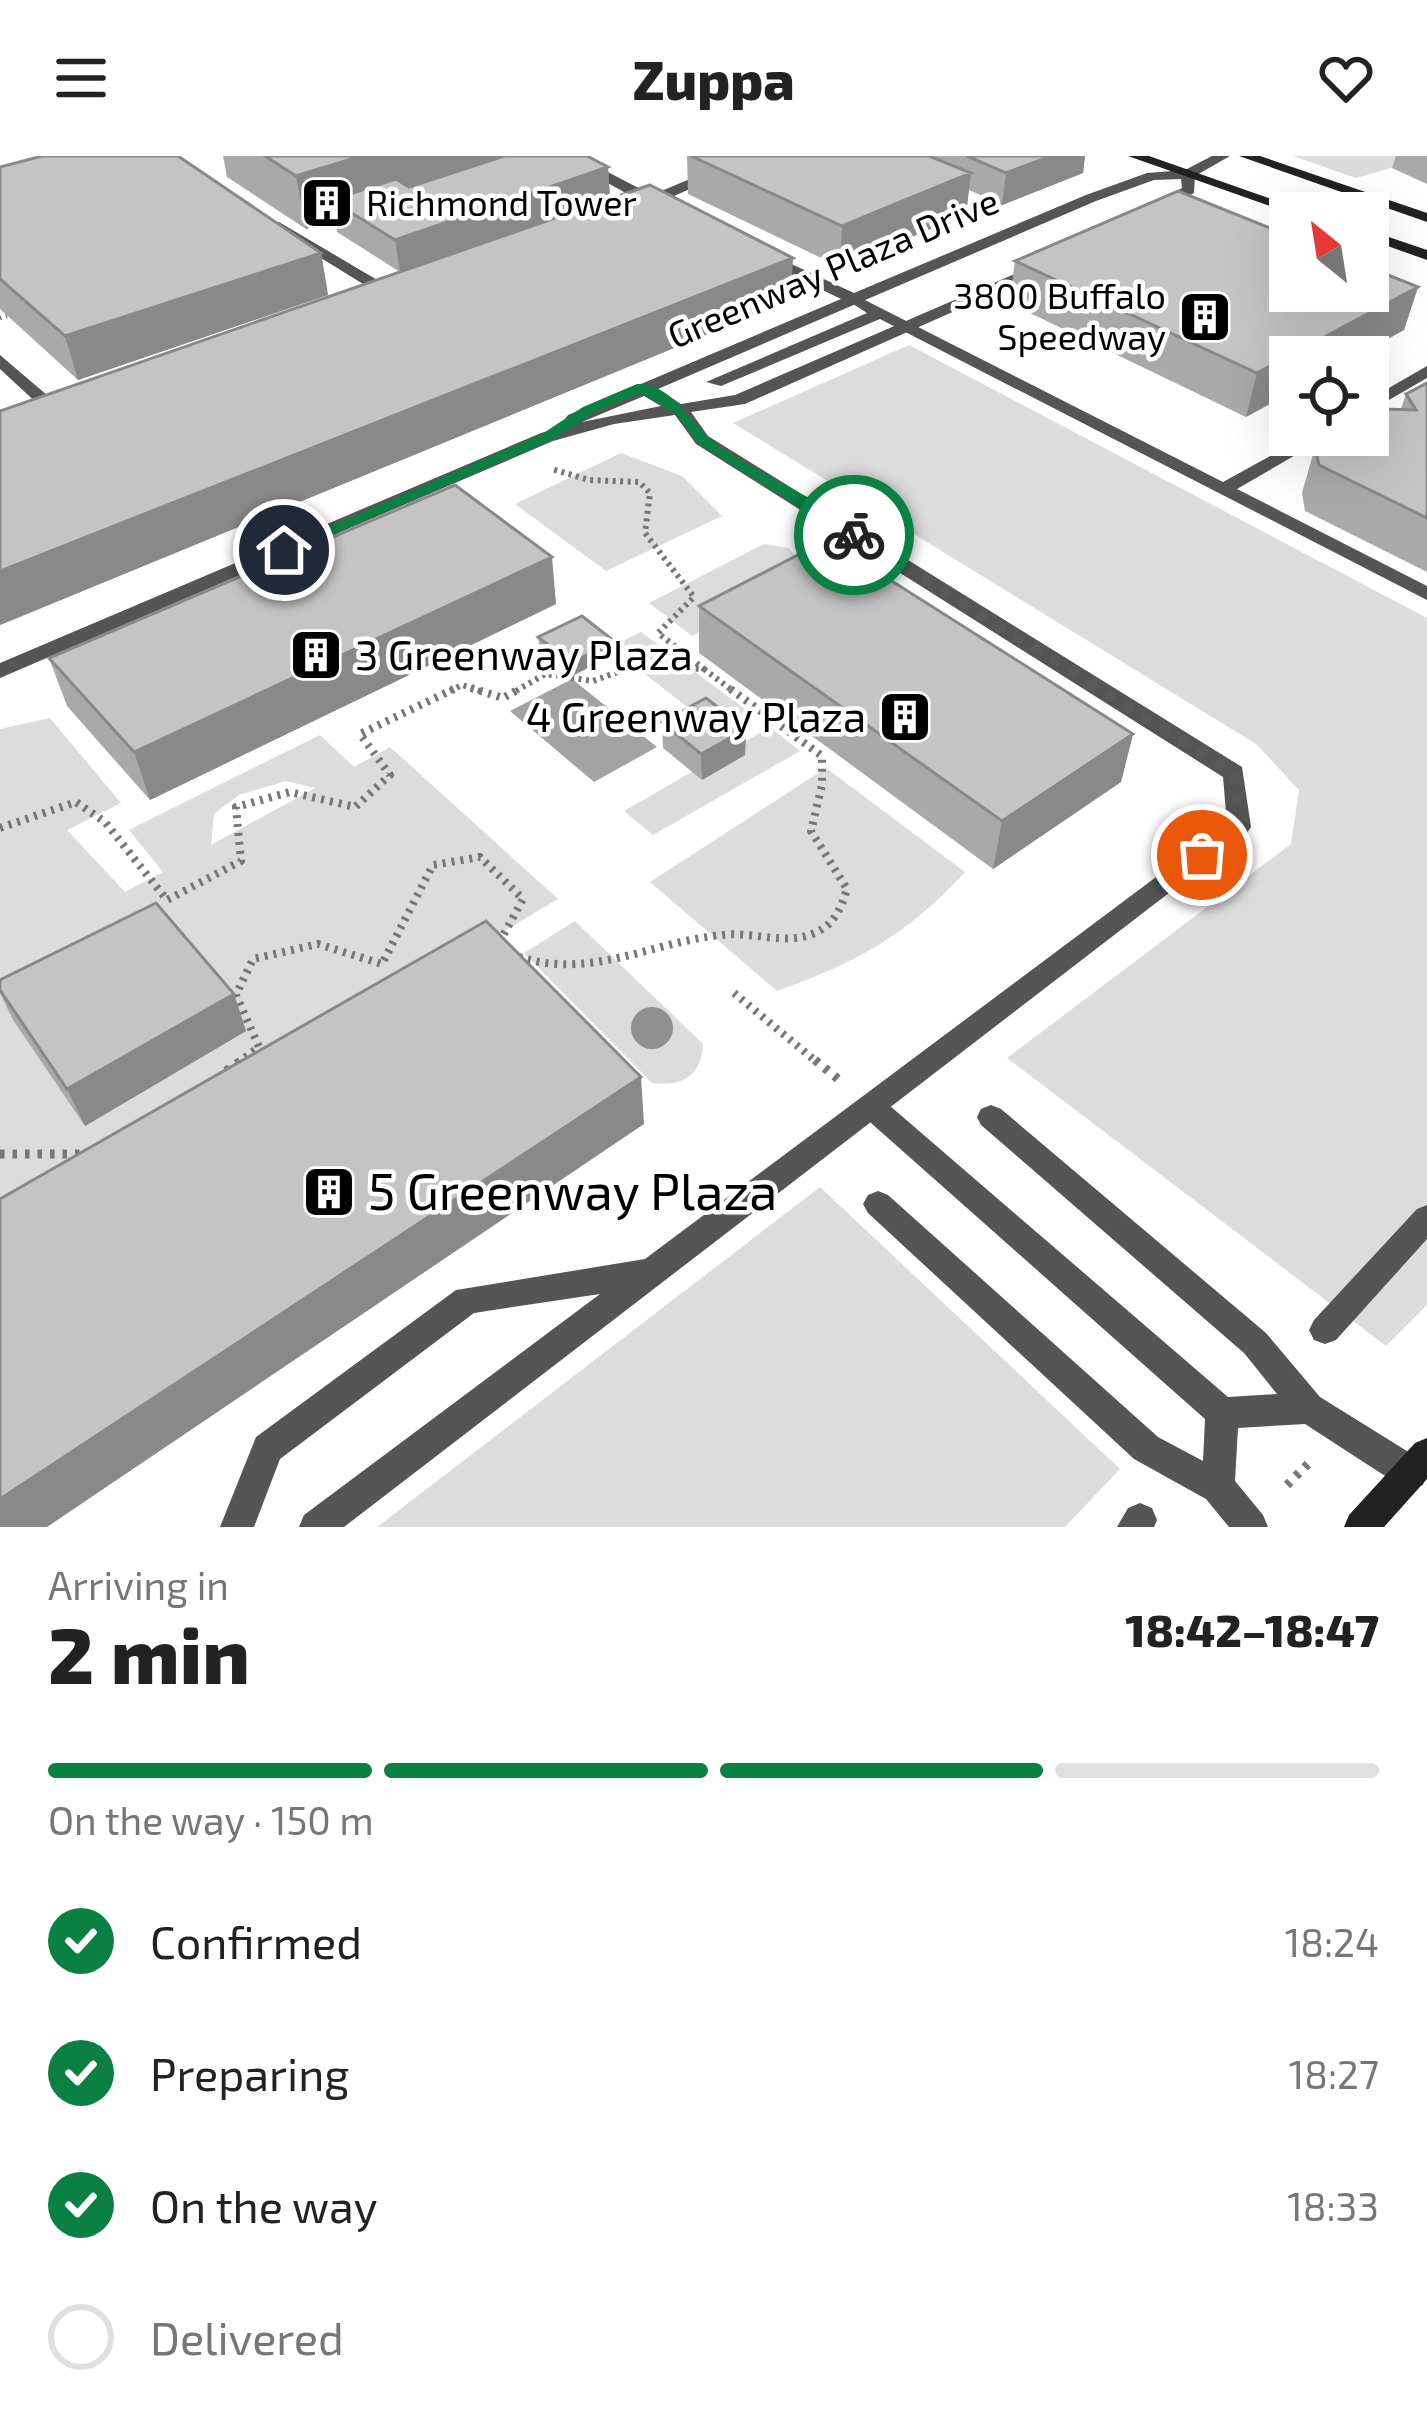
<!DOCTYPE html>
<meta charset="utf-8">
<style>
:root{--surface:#fff;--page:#f6f6f6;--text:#222;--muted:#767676;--line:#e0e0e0;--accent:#0b8043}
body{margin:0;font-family:"Exo 2",sans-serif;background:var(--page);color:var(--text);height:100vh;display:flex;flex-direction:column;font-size:45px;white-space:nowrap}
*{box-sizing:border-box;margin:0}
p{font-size:39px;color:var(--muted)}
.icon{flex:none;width:66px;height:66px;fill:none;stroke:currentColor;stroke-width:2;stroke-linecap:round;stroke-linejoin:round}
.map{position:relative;height:1371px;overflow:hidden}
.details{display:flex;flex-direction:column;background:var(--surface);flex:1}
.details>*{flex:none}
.needle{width:78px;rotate:330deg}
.fabs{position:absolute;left:1269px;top:36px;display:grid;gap:24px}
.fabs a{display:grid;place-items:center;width:120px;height:120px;border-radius:0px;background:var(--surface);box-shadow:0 12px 48px #0002;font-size:60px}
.pin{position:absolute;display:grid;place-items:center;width:102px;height:102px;color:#fff;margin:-51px;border:6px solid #fff;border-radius:50%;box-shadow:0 3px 12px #0007}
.courier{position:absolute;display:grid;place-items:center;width:120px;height:120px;margin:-60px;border:9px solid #0b8043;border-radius:50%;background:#fff;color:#222;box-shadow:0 3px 15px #0007}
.overview em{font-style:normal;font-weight:800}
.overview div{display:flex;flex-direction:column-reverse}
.overview{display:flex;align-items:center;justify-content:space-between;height:204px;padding:0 48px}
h1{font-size:78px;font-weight:800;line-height:90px}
.bar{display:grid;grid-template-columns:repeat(4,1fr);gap:18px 12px;align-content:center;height:144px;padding:0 48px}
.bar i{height:15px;border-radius:9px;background:var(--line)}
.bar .active{background:var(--accent)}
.bar p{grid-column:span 4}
ol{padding:0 48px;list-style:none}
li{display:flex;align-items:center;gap:36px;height:132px}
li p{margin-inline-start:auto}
li .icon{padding:12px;border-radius:50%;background:var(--accent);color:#fff;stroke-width:4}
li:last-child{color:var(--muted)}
li i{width:66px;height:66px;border:6px solid var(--line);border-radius:50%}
header{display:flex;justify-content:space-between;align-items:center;height:156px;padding:0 48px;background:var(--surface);font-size:54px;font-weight:800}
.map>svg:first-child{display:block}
.green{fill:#dcdcdc;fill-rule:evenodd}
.water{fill:#a3a3a3}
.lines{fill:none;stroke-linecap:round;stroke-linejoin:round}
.path-far3{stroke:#777;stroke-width:4.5;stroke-dasharray:1.5 4.5;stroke-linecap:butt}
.path-far2{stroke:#777;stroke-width:6;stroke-dasharray:3 4.5;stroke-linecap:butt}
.path-far1{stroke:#777;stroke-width:8;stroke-dasharray:3 6;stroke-linecap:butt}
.path{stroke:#777;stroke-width:9;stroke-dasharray:4.5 8;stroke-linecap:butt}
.lane{fill:#555;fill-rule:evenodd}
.street{fill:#555;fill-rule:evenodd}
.secondary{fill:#222;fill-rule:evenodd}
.tree{fill:#8f8f8f}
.wall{fill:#a9a9a9}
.shaded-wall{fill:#898989}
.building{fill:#c4c4c4;stroke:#898989;stroke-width:3}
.route{fill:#0b8043}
.done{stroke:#595959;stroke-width:12;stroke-dasharray:0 21.6}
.labels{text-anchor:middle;stroke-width:9;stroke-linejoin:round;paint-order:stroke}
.far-poi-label{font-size:36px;fill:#000;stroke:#fff;text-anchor:start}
.far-street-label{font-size:36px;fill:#000;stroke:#fff}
.poi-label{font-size:42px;fill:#000;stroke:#fff;text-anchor:start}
.near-poi-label{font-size:51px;fill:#000;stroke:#fff;text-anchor:start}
</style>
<header><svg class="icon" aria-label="menu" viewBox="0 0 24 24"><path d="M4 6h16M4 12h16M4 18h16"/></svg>Zuppa<svg class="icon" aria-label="heart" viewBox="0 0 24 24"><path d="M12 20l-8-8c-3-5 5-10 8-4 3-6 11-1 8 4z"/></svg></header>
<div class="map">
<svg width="1427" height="1371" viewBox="0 0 1427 1371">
<rect width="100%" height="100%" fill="#fff"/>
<!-- green -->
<path class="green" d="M1293,0H1427V2L1356,22Z
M909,189L1427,462V1149L1386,1190L1007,902L1291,688L1299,634L1256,588L733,267Z
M621,297L682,320L722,360L606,415L515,348Z
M764,388L789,392L807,417L692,480L649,447Z
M641,476L749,556L717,574L610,491Z
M50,562L121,647L67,674L125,736L163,716L129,674L320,579L354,611L390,591L558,743L0,1076V573ZM286,625L315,632L211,689L214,658L239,639Z
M770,571L800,595L653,679L624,655Z
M826,612L965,716C906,780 857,806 777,835L650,726Z
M575,765L703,888C702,919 683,931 652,927L524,797Z
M820,1031L1120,1313L1065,1371H377Z"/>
<!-- water -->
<path class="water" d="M572,523L657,591L594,626L510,555Z"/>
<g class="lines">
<!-- path-far3 -->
<path class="path-far3" d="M0,162L7,160"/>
<!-- path-far2 -->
<path class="path-far2" d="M704,513L733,535
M450,535L462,529L480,535
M516,535L545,518L593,525L634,510L704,513L658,477L694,441L645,377L650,337L639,326L589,324L552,313"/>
<!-- path-far1 -->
<path class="path-far1" d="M471,532L503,542L521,532
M0,672L76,646L105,666L167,744L241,705L236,651L290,636L355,651L390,619L360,578L456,532
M519,801C592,824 650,786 722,779C753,775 785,790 815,777C835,768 841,752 847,733L811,675L822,629V600L729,532
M734,837L818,907
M238,907L259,891L236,839L253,803L318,788L382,808L433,709L480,701L523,743L498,789"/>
<!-- path -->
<path class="path" d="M815,904L843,927
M226,915L242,904
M0,998H84
M1287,1329L1312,1304"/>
<!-- lane -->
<path class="lane" d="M279,66L401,138L403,141L389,144L274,73V67Z
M855,139L1223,326L1308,279H1330L1237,333L1427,430V444L880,163L721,230L706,226L867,157L847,144Z
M1427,210V222L1368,256V244Z
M872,940L882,943L1228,1241L1277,1238L1244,1197L981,969L977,961L981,953L991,949L1001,953L1266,1177L1320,1241L1423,1305L1427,1315L1423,1329L1411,1333L1399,1329L1305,1268L1238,1272L1235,1325L1263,1359L1268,1371H1229L1206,1343L1134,1303L868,1057L863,1048L868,1039L878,1035L888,1039L1158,1281L1203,1305L1205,1263L862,959L858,951L862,943Z
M1427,1049V1083L1336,1184L1325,1188L1314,1184L1309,1174L1314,1164L1417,1053Z
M1140,1347L1152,1352L1157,1364L1154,1371H1117L1128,1352Z"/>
<!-- street -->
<path class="street" d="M559,0H577L652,39L744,0H763L663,45L665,52L653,51L639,58L632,54L642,46Z
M1212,0H1230L1195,20L1194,37L1164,54L1152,51L1182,32L1181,23L1154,24L1096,45L658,233L681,248L735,239L1033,110H1043V116L745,248L691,256L708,280L1242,611L1251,671L1247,677L344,1371H299L304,1359L600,1138L474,1157L280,1303L254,1371H220L256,1281L456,1134L645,1103L1227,668L1223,621L696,288L675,259L614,268L553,285L0,522V507L541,277L574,268L565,263L568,259L841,143L762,105V99H772L854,137L1086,39L1147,17L1185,14ZM644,240L661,250L582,266Z
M0,199L68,257V265H56L0,213Z"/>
<!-- secondary -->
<path class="secondary" d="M1128,0H1149L1311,57H1290Z
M1239,0H1260L1427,57V66Z
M1368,74L1427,94V104L1368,83Z
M1427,1282V1323L1384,1371H1344L1349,1359L1415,1287Z"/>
</g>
<!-- trees -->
<circle class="tree" cx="652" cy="872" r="21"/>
<!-- wall -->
<path class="wall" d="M223,0H587L608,11L610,43L791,144L0,469V255L400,116L337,76L335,64L306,73L227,21Z
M687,0H1085L1083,17L1002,49L969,34L966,58L840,111L688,38Z
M1396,0H1427V28L1392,12Z
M0,11L321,97L328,139L78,224L0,153Z
M1015,105L1418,131L1404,174L1246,261L1009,147Z
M1427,227V416L1305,355L1302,337L1315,291L1401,253L1406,238Z
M556,448L150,644L67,550L49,502Z
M699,450L1133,578L1121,626L993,713L699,497Z
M538,481L615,498L572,520L540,494Z
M662,566L746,573L745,599L702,624L663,592Z
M0,824L234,838L246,875L85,970L13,864L0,837Z"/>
<!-- shaded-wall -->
<path class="shaded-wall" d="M361,0H535L354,58L331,44L335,64L306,73L296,20Z
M1051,0H1085L1083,17L1002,49L1006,17Z
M608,11L610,43L400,116L395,84Z
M971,17L966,58L840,111L842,70Z
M321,97L328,139L78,224L65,180Z
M793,102L791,144L0,469V415Z
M1418,131L1404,174L1355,201H1290V237L1246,261L1257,217Z
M552,401L556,448L150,644L134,596Z
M614,485L615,498L572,520L571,507Z
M746,573L745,599L702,624L701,598Z
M1133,578L1121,626L993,713L1002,665Z
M234,838L246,875L85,970L67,933Z
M641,921L644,968L47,1371H0V1343Z"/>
<!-- building -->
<path class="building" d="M42,0H178L321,97L65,180L0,123V11Z
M265,0H361L296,20Z
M504,0H587L608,11L395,84L331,44L396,23L409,31Z
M691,0H929L971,17L842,70Z
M967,0H1051L1006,17Z
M650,29L793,102L0,415V255Z
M1178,35L1290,80V135H1368V111L1418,131L1257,217L1015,105Z
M1427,227V362L1319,309L1315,291L1337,279H1368V261L1383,253L1416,254L1406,238Z
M455,329L552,401L134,596L49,502Z
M827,384L1133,578L1002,665L699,450Z
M582,460L614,485L571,507L538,481Z
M706,542L746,573L701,598L662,566Z
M156,747L234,838L67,933L0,834V824Z
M486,765L641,921L0,1343V1043Z"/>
<!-- route -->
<path class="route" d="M637,228C671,227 688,264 710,283C756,320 818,339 862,379L848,382L697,287L677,259L641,237L593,257L552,284L290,397L276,394L542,278L583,251Z"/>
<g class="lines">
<!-- done -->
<path class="done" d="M854,379L1234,617L1239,670L1202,699"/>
</g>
<!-- icons -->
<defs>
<g id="building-square" transform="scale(2.7)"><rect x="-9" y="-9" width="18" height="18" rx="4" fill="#000" stroke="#fff"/><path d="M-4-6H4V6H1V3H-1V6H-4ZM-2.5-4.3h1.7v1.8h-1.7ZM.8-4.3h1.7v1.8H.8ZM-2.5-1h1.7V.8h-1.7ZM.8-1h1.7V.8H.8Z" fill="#fff"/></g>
</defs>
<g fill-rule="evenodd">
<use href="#building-square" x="327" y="47"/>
<use href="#building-square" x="1205" y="161"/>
<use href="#building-square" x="316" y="499"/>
<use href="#building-square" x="905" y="561"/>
<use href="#building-square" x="329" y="1036"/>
</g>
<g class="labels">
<!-- far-poi labels -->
<g class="far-poi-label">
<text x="366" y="60">Richmond Tower</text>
<text x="1166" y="153" text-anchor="end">3800 Buffalo<tspan x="1166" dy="41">Speedway</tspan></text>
</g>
<!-- far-street labels -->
<g class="far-street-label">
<text transform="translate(833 112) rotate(-23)" y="13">Greenway Plaza Drive</text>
</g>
<!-- poi labels -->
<g class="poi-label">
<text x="355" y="514">3 Greenway Plaza</text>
<text x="866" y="576" text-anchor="end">4 Greenway Plaza</text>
</g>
<!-- near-poi labels -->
<g class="near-poi-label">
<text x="368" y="1054">5 Greenway Plaza</text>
</g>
</g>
</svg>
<div class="fabs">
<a><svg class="needle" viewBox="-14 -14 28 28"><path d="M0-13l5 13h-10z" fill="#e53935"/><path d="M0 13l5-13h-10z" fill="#767676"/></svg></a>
<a><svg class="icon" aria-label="locate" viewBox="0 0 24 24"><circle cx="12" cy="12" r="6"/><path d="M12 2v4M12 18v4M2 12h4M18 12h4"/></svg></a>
</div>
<div class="pin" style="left:1202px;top:699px;background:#ea580c"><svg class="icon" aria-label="bag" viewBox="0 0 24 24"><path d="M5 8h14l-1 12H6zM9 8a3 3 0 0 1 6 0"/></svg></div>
<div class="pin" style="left:284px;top:394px;background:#1f2937"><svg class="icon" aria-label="home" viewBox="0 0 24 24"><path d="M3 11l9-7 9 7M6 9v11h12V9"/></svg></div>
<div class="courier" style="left:854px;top:379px"><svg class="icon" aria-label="bike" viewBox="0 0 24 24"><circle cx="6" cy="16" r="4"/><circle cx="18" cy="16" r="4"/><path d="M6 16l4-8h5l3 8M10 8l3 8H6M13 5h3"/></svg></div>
</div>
<section class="details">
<div class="overview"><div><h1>2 min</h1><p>Arriving in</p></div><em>18:42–18:47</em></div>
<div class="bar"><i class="active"></i><i class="active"></i><i class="active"></i><i></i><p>On the way · 150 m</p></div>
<ol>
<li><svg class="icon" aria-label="check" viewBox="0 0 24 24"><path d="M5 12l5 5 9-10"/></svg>Confirmed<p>18:24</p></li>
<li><svg class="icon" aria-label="check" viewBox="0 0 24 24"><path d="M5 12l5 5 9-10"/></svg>Preparing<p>18:27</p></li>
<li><svg class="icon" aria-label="check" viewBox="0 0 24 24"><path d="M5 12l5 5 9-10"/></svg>On the way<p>18:33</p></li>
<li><i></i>Delivered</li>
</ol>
</section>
